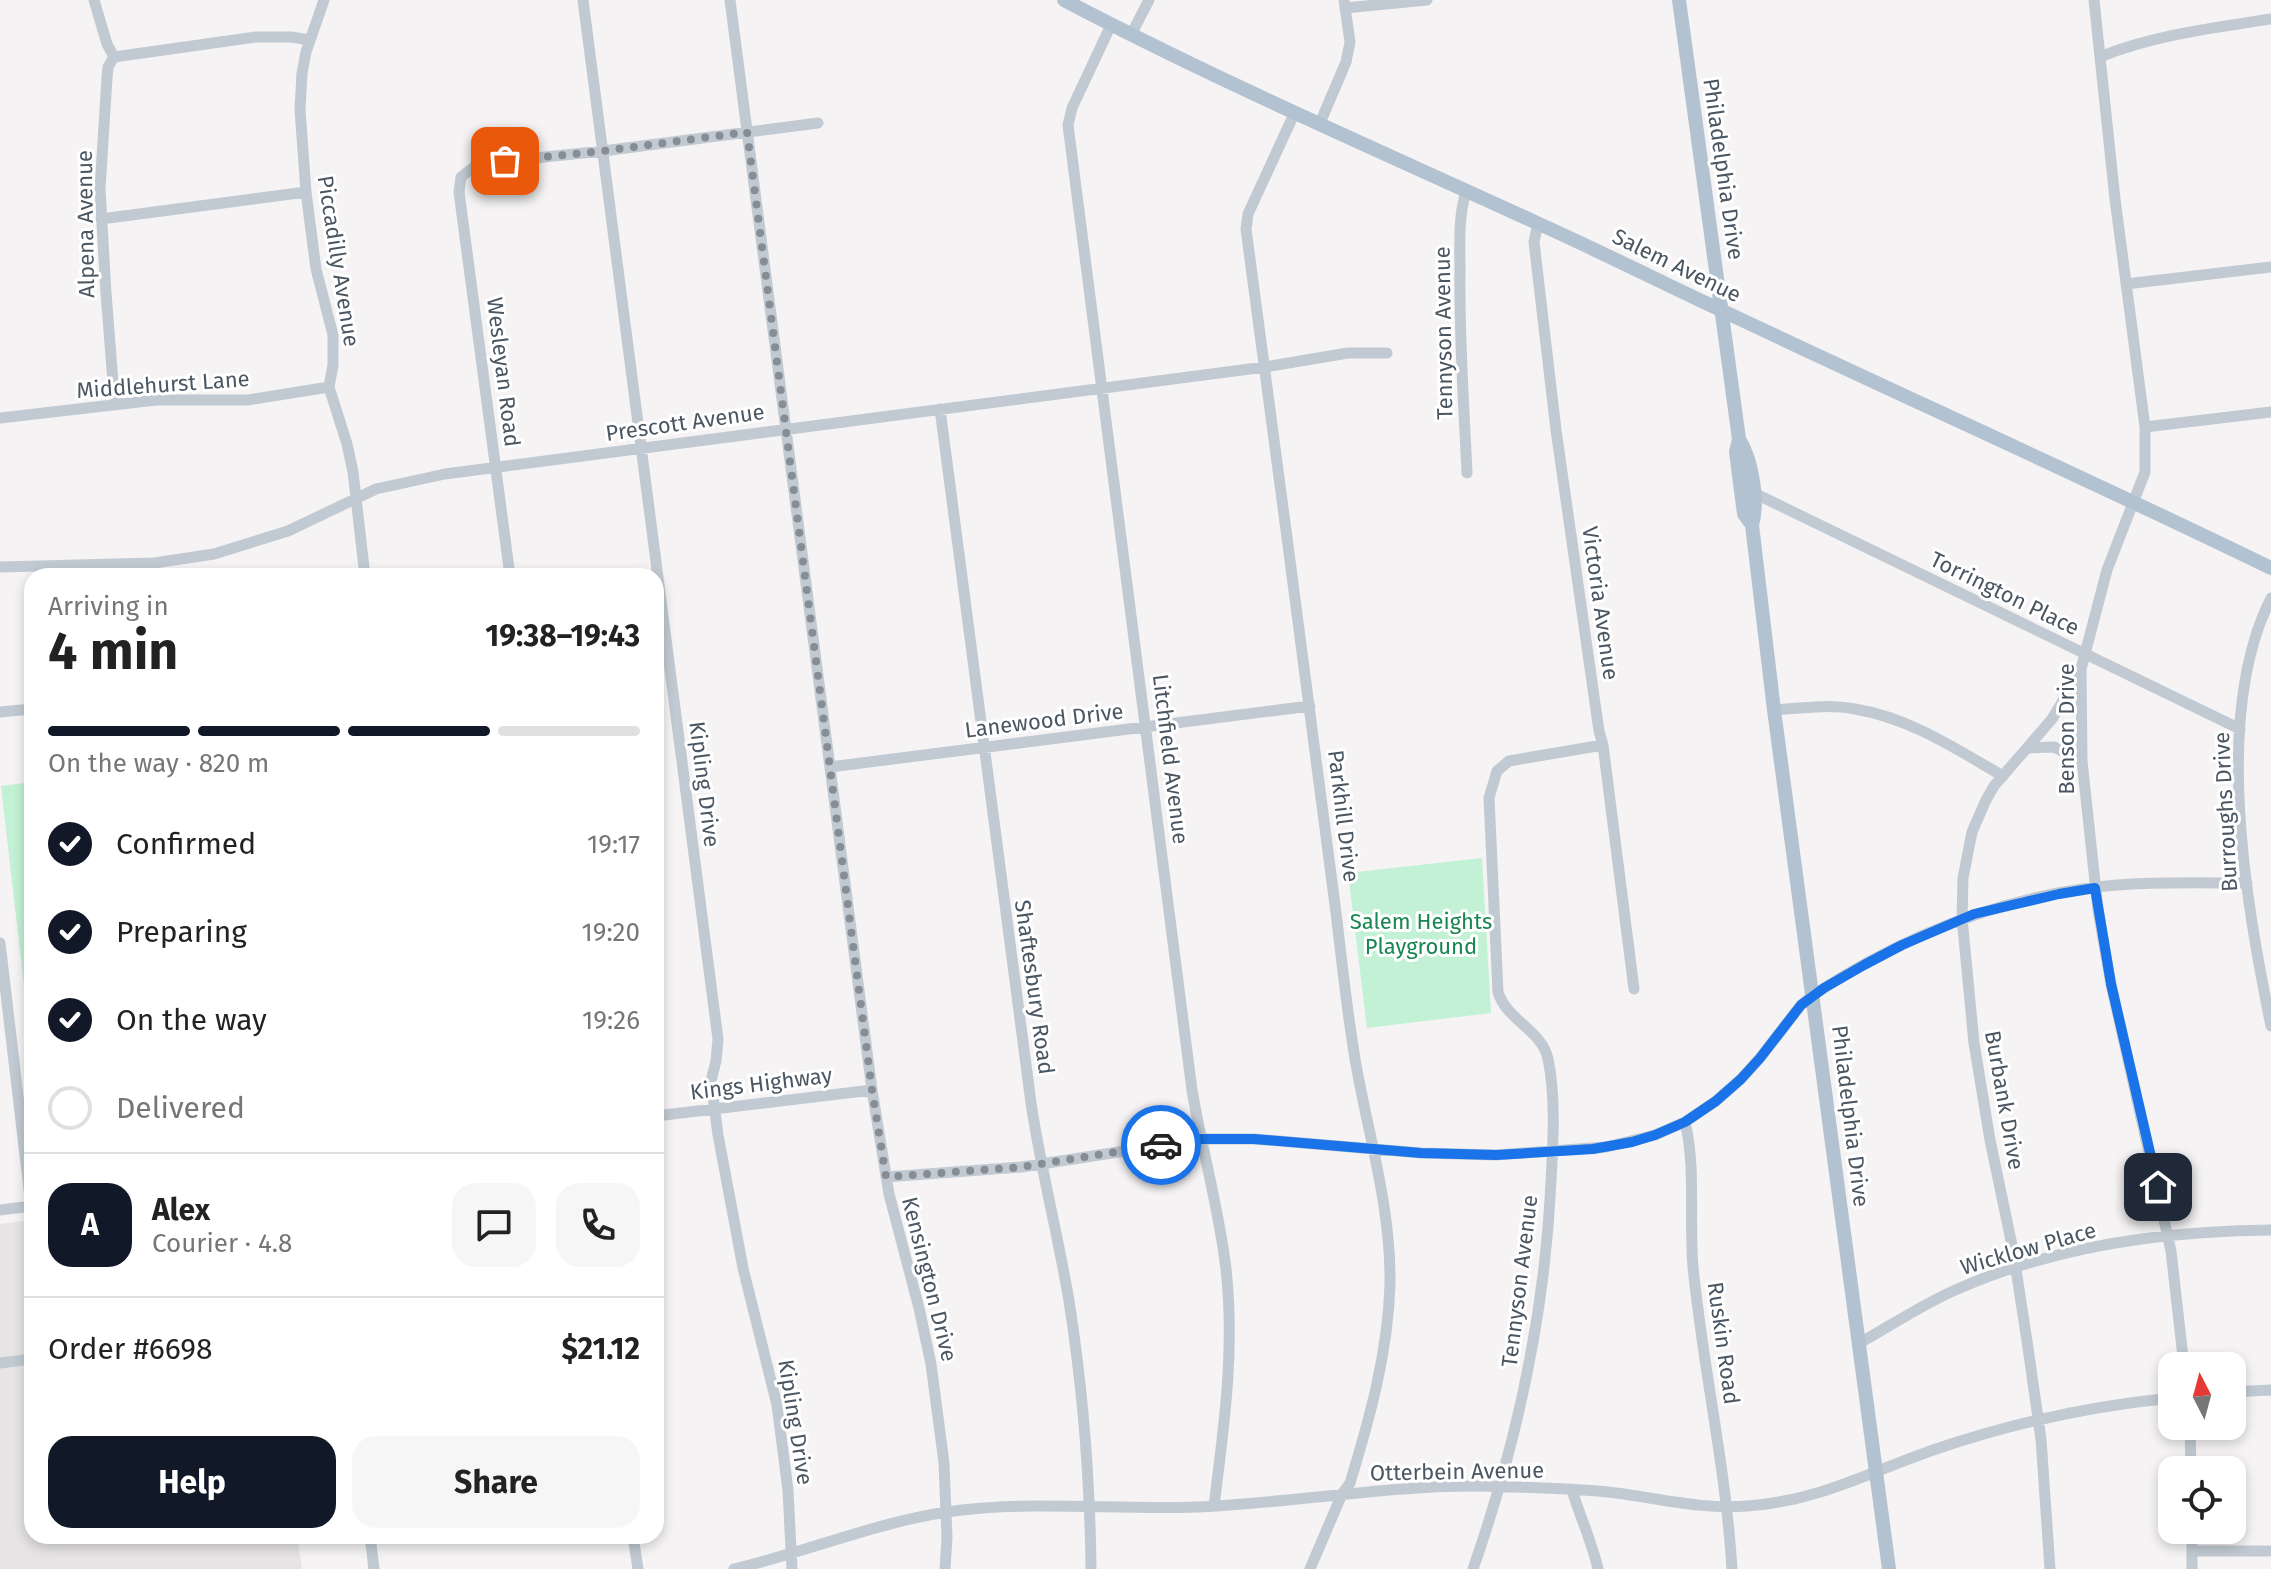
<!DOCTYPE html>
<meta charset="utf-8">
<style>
:root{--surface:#fff;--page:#f6f6f6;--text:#222;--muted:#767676;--line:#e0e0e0;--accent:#111827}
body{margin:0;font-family:"Fira Sans",sans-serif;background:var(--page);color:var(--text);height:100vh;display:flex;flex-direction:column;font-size:30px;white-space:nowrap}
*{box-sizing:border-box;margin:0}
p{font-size:26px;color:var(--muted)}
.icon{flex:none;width:44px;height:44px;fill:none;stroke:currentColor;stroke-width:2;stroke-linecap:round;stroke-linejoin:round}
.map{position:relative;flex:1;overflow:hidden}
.side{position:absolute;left:24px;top:568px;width:640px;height:976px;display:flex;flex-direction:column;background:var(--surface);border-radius:24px;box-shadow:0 4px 12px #0003}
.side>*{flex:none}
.needle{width:52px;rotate:354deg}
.buttons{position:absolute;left:2158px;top:1352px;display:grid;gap:16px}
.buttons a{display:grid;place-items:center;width:88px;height:88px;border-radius:16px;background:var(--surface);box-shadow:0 4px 12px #0003;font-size:40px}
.pin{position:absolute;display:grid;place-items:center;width:68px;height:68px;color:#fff;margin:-34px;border-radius:16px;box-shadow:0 4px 12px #0006}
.courier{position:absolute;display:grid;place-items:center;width:80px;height:80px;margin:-40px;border:6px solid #1a73e8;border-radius:50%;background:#fff;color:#222;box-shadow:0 2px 10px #0007}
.head em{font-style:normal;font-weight:700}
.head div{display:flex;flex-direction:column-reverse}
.head{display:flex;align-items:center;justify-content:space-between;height:136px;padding:0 24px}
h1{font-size:52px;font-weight:700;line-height:60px}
.bar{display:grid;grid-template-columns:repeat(4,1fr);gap:12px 8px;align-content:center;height:96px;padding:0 24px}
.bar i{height:10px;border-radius:6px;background:var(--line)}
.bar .selected{background:var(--accent)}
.bar p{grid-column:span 4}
.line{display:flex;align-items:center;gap:20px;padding:0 24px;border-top:2px solid var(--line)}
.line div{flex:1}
.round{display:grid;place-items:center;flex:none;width:84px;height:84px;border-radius:24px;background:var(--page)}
ol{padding:0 24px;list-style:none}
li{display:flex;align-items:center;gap:24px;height:88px}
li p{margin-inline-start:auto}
li .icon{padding:8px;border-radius:50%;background:var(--accent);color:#fff;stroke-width:4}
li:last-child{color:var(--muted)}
li i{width:44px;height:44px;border:4px solid var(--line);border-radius:50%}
.action{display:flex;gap:16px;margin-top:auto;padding:16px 24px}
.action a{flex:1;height:92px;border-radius:24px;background:var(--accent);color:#fff;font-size:32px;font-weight:700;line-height:92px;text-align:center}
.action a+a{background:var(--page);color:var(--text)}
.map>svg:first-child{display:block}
.education{fill:#e6e4e5}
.green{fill:#c3f1d5}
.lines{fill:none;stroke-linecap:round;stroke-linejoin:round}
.minor{stroke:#c1cad2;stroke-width:11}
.major{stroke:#b3c2d1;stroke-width:14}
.done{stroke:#868d94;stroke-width:8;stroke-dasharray:0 14.4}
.route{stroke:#1a73e8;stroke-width:10}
.labels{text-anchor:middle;stroke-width:6;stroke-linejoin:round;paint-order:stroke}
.street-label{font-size:22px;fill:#4a5661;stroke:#fff}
.park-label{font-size:22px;fill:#17864f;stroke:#fff}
</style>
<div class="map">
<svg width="2271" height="1569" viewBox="0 0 2271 1569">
<rect width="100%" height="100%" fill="#f5f3f3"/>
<!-- education -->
<path class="education" d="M32,1220V1536H297L302,1569H0V1224Z"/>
<!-- green -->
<path class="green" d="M32,782V994L25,995L1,786Z
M1482,858L1491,1013L1367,1028L1348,873Z"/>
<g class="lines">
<!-- minor -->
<path class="minor" d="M94,0L107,44L114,57
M324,0L306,52L302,73L300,110L306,192L316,269L333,335V365L329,387L347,444L353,472L365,576
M583,0L718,1039L716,1061L711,1081L718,1135L743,1268L777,1405L788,1490L792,1569
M730,0L872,1090L889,1194L919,1308L931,1364L944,1463L947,1538L945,1569
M2094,0L2115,199L2145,427V472L2107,570L2081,669L2082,761L2098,910L2111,984L2171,1251L2184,1366
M1345,8L1427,0
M1111,25L1072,108L1068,125L1192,1090C1202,1150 1219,1209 1226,1269C1235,1351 1224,1426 1214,1506
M1131,35L1149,0
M114,57L108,67L107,78L100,189L106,293L113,382L117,404
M114,57L256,37H291L310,40
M2100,57C2154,35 2213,28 2271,19
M1295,112L1248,214L1246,229C1276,454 1306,680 1335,905C1342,960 1347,1016 1357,1070C1370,1141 1391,1210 1390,1284C1388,1353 1370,1417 1350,1483L1342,1494L1310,1569
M1320,123L1346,62L1350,42L1344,0
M1466,192C1458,217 1460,245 1460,271C1459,338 1464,406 1467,473
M101,219L306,192
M1538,223L1534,242L1556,430L1599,731L1603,745L1634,989
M2126,284L2271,267
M940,409L1031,1103C1041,1170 1058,1235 1069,1301C1083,1390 1090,1479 1091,1569
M0,418L156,400H248L329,387
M2145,427L2271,412
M1754,493L2240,729
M0,567L154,563L214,554L288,531L376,489L445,474L1265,367L1348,353H1387
M510,576L459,192L461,177L474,167L487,163L603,151L818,123
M2271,598C2212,714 2246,903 2271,1026
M1774,710C1801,708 1828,704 1855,709C1910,718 1956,749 2003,776
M0,712L32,709
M2028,748L2054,747L2082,761
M830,767L1310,706
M0,943L31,1206
M656,1116L872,1090
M1685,1122C1696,1167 1689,1220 1693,1267C1703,1368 1726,1468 1732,1569
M886,1177L1022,1167L1202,1139H1254L1421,1153L1496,1155L1606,1147L1655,1135L1685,1122L1716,1101L1741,1079L1760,1058L1801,1005L1813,995C1894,942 1986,903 2082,889C2136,881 2192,883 2247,883
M0,1210L32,1206
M1858,1344C1892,1325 1924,1303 1960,1288C2056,1246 2167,1231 2271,1230
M0,1363L32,1359
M2232,1392L2271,1390
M2190,1426L2191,1470
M1572,1490C1580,1517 1592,1542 1598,1569
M2192,1530V1569
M370,1536L374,1569
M633,1536L638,1569
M2192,1551H2271
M734,1569C811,1551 883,1519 962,1510C1040,1501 1119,1510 1197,1507C1290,1503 1382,1486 1475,1486C1519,1487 1564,1488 1608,1492C1653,1497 1701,1510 1747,1506C1819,1501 1869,1472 1936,1449C2012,1423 2091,1406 2172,1398
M1473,1569C1517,1443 1545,1315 1551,1181C1553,1143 1556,1097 1548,1059C1542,1030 1507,1021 1498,992L1489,798L1497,771L1509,761L1603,745
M2050,1569L2041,1439L2027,1341L2013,1250L1990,1140L1974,1043L1962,918L1963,878L1972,832L1986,800L1994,786L2052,719L2080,672"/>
<!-- major -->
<path class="major" d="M1064,0C1218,81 1378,150 1537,223C1600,251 1662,283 1725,312C1907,398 2090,480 2271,568
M1679,0L1739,439L1736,452L1744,514L1752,525
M1739,439C1752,460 1759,501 1752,525L1774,710L1889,1569"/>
</g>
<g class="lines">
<!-- done -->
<path class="done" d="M505,161L603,151L747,132L872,1090L886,1177L1022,1167L1161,1145"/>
<!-- route -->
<path class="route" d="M1161,1145L1202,1139H1254L1421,1153L1496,1155L1593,1149L1632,1142L1655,1135L1685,1122L1716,1101L1741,1079L1760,1058L1801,1005L1824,988L1864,965L1902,945L1974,914L2059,894L2095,888L2111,984L2158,1187"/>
</g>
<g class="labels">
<!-- street labels -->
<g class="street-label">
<text transform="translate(1724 169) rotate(82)" y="8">Philadelphia Drive</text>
<text transform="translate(85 224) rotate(-91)" y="8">Alpena Avenue</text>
<text transform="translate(339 261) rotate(81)" y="8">Piccadilly Avenue</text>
<text transform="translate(1677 265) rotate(26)" y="8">Salem Avenue</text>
<text transform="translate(1443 333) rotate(-91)" y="8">Tennyson Avenue</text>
<text transform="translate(504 372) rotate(83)" y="8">Wesleyan Road</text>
<text transform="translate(163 384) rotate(-4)" y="8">Middlehurst Lane</text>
<text transform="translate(685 422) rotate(-8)" y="8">Prescott Avenue</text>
<text transform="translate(2005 593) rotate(26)" y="8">Torrington Place</text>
<text transform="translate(1601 603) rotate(82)" y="8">Victoria Avenue</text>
<text transform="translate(1044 720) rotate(-7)" y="8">Lanewood Drive</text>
<text transform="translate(2066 729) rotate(-90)" y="8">Benson Drive</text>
<text transform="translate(1171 759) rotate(83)" y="8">Litchfield Avenue</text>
<text transform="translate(705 784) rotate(83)" y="8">Kipling Drive</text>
<text transform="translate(2225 812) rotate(-93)" y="8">Burroughs Drive</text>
<text transform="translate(1344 816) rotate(83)" y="8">Parkhill Drive</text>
<text transform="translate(1035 987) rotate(82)" y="8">Shaftesbury Road</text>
<text transform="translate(761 1083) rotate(-7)" y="8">Kings Highway</text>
<text transform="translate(2005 1100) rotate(80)" y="8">Burbank Drive</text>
<text transform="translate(1851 1116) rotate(83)" y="8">Philadelphia Drive</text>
<text transform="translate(2028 1248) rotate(-16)" y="8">Wicklow Place</text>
<text transform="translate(930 1279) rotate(76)" y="8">Kensington Drive</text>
<text transform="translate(1519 1281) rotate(-83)" y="8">Tennyson Avenue</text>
<text transform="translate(1724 1343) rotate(82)" y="8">Ruskin Road</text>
<text transform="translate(796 1422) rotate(81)" y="8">Kipling Drive</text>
<text transform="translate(1457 1471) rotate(-1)" y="8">Otterbein Avenue</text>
</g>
<!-- park labels -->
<g class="park-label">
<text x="1421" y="929">Salem Heights<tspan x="1421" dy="25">Playground</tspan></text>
</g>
</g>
</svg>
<div class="buttons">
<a><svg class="needle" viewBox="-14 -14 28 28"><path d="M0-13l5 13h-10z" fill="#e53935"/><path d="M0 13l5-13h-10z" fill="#767676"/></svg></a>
<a><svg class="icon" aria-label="locate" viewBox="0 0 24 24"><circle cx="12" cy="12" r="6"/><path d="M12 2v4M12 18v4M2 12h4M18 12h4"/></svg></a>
</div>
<div class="pin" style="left:505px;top:161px;background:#ea580c"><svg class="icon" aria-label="bag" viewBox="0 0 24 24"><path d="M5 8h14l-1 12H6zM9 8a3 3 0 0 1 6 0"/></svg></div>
<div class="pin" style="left:2158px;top:1187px;background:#1f2937"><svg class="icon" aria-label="home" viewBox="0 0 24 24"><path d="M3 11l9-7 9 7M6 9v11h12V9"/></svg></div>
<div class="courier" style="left:1161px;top:1145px"><svg class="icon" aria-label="car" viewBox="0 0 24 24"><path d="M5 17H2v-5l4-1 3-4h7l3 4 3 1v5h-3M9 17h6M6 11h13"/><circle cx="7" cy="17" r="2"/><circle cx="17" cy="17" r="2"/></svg></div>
<section class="side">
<div class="head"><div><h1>4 min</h1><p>Arriving in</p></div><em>19:38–19:43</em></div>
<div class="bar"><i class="selected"></i><i class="selected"></i><i class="selected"></i><i></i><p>On the way · 820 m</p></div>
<ol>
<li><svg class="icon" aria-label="check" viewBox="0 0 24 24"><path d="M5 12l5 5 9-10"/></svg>Confirmed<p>19:17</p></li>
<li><svg class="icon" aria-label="check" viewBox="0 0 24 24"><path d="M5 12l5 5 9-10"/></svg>Preparing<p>19:20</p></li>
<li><svg class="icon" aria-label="check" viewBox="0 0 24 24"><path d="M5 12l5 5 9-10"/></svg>On the way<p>19:26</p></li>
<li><i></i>Delivered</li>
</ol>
<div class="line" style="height:144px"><b class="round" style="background:var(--accent);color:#fff">A</b><div><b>Alex</b><p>Courier · 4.8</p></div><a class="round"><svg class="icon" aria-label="chat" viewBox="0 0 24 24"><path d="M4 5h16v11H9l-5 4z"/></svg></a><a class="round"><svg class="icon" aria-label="phone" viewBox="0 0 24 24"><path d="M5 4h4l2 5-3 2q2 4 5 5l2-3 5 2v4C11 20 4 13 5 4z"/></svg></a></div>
<div class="line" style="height:104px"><div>Order #6698</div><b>$21.12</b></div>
<div class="action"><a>Help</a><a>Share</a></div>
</section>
</div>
